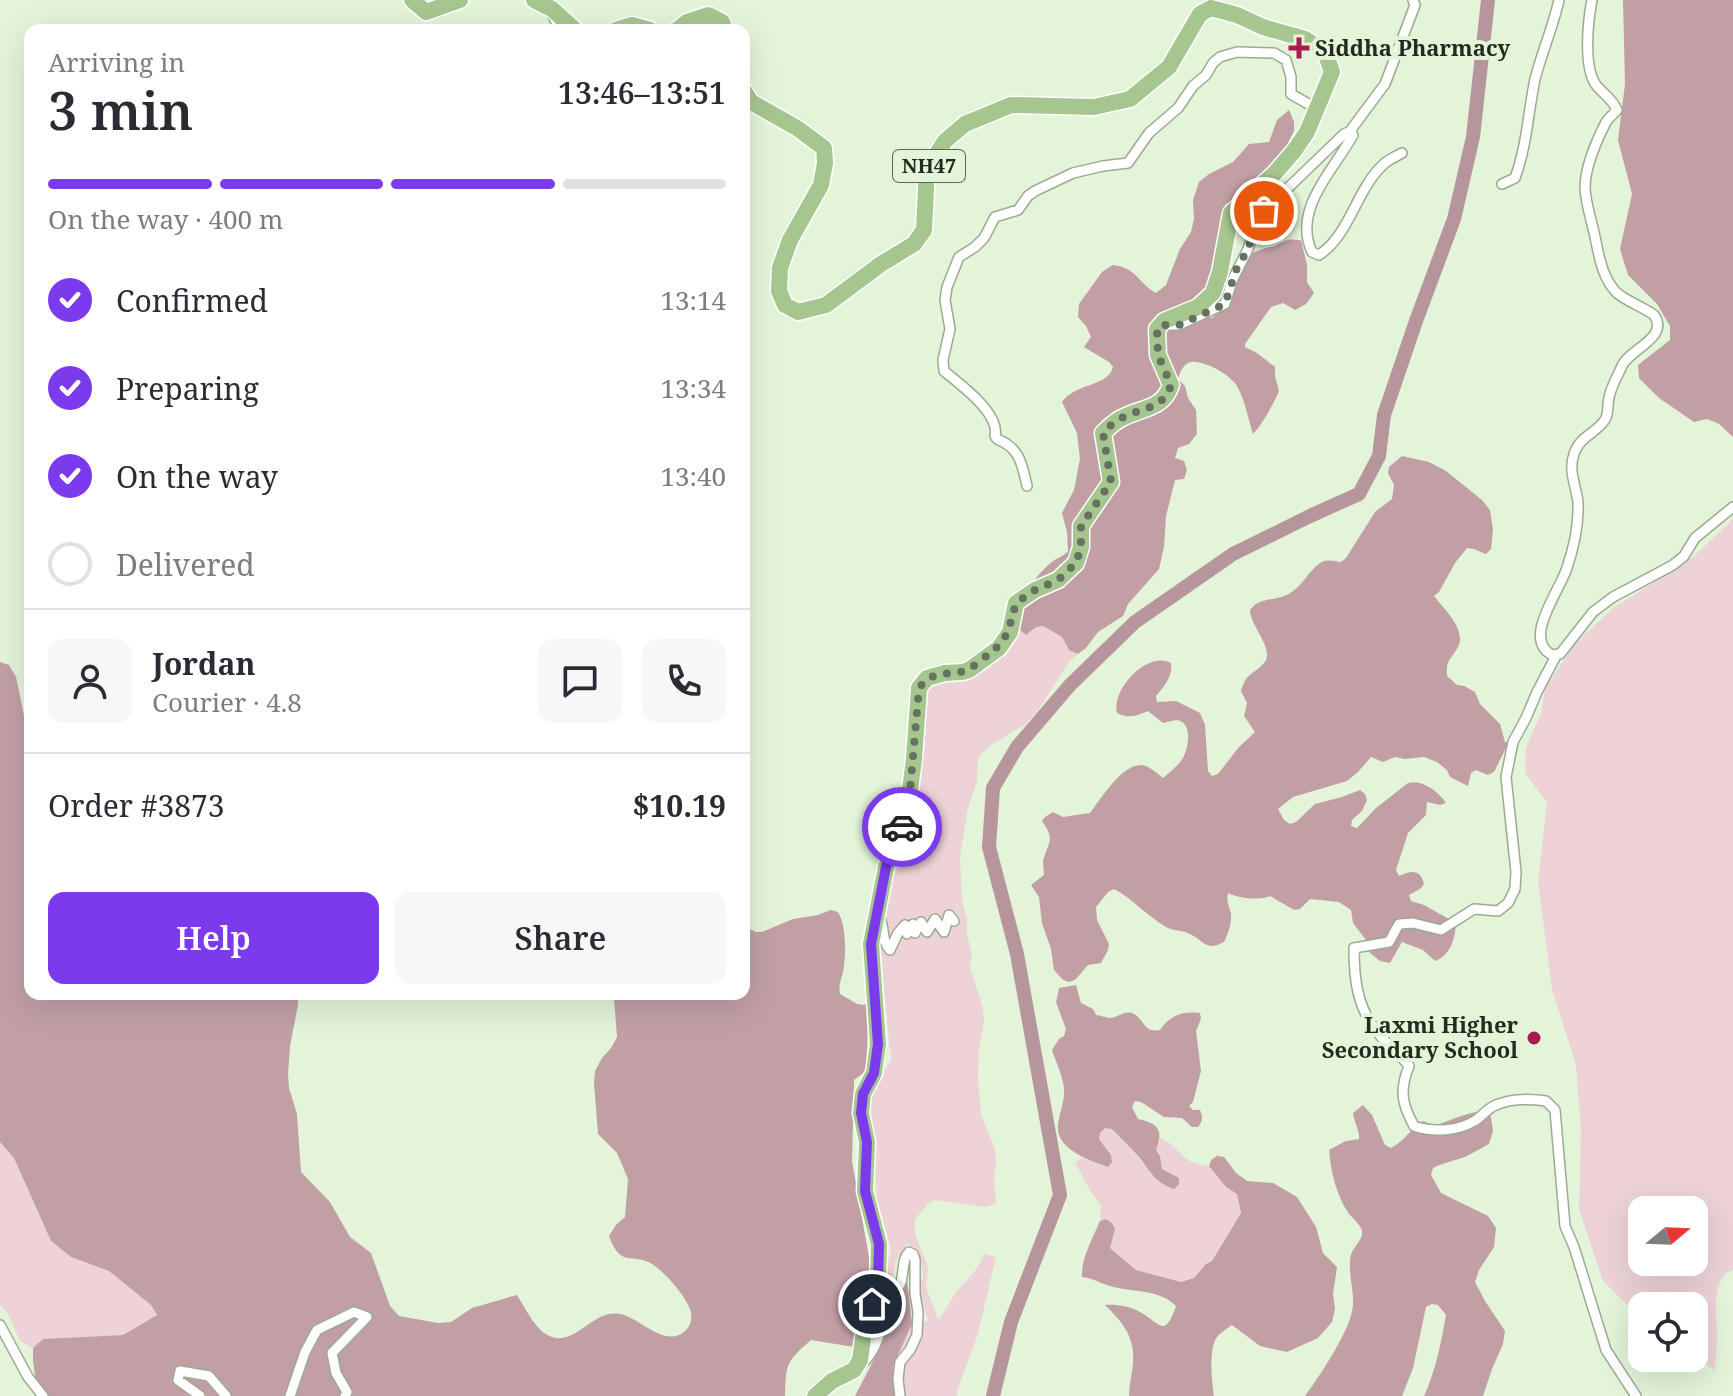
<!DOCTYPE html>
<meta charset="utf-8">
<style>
:root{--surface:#fff;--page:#f7f7f7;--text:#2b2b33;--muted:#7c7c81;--line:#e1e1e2;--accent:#7c3aed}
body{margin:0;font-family:"Noto Serif",serif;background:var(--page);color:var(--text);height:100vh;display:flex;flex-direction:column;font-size:30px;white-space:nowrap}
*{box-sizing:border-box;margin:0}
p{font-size:26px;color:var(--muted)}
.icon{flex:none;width:44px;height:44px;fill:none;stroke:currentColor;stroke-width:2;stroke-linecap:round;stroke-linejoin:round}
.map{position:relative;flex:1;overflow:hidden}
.sheet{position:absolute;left:24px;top:24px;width:726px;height:976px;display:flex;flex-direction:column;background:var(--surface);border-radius:16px;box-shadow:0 8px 32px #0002}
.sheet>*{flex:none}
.needle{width:52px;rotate:71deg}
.fabs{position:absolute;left:1628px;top:1196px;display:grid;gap:16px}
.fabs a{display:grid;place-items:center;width:80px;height:80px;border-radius:16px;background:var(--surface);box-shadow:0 8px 32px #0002;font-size:40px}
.pin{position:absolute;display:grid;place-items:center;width:68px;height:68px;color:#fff;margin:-34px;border:4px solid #fff;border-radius:50%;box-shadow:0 2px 8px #0007}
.courier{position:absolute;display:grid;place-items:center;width:80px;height:80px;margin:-40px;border:6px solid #7c3aed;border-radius:50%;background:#fff;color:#222;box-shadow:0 2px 10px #0007}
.summary em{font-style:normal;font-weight:600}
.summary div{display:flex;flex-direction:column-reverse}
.summary{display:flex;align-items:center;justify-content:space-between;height:136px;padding:0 24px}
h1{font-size:52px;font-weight:600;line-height:60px}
.bar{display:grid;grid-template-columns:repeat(4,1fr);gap:12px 8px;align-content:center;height:96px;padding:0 24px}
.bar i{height:10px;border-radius:6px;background:var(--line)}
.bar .active{background:var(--accent)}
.bar p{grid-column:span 4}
.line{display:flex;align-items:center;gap:20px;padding:0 24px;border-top:2px solid var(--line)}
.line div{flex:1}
.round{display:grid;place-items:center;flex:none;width:84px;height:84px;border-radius:16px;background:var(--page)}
ol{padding:0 24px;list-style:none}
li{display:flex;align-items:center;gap:24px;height:88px}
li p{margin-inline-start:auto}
li .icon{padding:8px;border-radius:50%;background:var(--accent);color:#fff;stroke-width:4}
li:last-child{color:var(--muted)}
li i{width:44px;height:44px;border:4px solid var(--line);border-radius:50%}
.button{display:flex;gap:16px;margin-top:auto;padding:16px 24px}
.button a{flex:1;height:92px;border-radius:16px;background:var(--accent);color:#fff;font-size:32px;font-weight:600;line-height:92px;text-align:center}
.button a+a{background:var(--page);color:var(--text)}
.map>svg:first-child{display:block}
.green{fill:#edd3d8;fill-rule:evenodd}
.forest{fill:#c19fa5}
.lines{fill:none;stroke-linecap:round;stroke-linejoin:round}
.river{stroke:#b7959c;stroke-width:14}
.minor-casing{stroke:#9baa91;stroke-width:12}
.trunk-casing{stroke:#fff;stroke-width:19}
.minor{stroke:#fff;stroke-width:9}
.trunk{stroke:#a6c68f;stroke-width:16}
.done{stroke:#677161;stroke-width:8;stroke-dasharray:0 14.4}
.route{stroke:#7c3aed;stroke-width:10}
.poi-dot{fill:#ab1b53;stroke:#e3f4d9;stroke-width:3}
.labels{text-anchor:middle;stroke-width:8;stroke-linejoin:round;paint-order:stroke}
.shield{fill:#e3f4d9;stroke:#5d6758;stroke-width:2}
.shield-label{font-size:20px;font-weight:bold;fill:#242a20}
.poi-label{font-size:22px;font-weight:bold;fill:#242a20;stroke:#e3f4d9;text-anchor:start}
</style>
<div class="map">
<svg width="1733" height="1396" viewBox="0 0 1733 1396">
<rect width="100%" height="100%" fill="#e3f4d9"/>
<!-- green -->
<path class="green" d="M1733,517V1270C1710,1278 1717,1317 1717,1336C1717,1347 1715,1359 1715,1370L1693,1358L1694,1306H1642V1320L1603,1281L1579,1209L1581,1131L1576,1065L1552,989L1538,882L1547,803L1525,773L1526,748L1541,713L1545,688L1575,644L1613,608L1692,558L1729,523ZM1694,1210V1262H1642V1210Z
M1043,626L1062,637L1069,650L1078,654L1069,662L1039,709L1026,724L991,745L981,754L978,760L977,781L968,808L960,856L962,899L967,920V934L972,954L970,968L983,1008L984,1022L979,1051L978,1079L981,1114L995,1149L996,1163L994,1177L996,1204L984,1207L935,1200L929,1203L915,1219V1234L928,1267L926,1287L938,1319C945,1312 947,1306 953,1297C963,1282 978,1272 984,1254L996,1257L978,1334L957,1391V1396H894L893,1366L912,1324L928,1321L922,1301L920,1288L923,1275L921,1263L913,1246L907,1244L896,1261L891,1288L880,1315V1296L891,1250L877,1199L870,1101L872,1089L891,1060L880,950L886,899L905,846L926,688L1019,629L1026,635L1036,627Z
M1105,1128L1112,1129L1139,1157L1151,1175L1162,1169L1160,1156L1156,1150L1161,1138C1185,1150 1177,1162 1209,1166L1226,1187L1237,1193L1241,1213L1212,1261L1206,1264L1194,1278L1181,1282L1136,1270L1110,1248L1107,1219L1100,1221L1101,1206L1089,1189L1075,1162L1082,1158L1108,1167L1111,1155L1099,1139L1100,1133Z
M0,1142L14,1158L51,1241L71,1257L109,1271L151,1305L157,1316L123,1335L43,1339L33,1348L20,1341L7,1312L0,1305Z"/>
<!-- forest -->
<path class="forest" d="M1623,0H1733V437L1719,424L1707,419L1694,422L1659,398L1639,378L1638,365L1670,340V326L1657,304L1628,275L1620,249L1632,194L1618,140L1625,84Z
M1289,110L1294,122V131L1280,159L1260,181L1225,205L1227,211C1222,239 1220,287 1194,303C1177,313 1158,314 1148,332L1156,357C1163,328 1166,325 1192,313L1212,318C1218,312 1227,310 1230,303C1232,297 1232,290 1234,284C1240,260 1247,252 1271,247C1277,246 1282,241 1288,240C1292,239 1297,240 1301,240L1307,265V282L1314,293L1306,304L1297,309L1295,310L1283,303L1271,307L1245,344V347L1257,353L1275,367V376L1279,391C1274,403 1262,425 1253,434C1248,418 1245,400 1237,386C1231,375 1200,357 1188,363C1182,366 1180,373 1178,379L1185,386L1188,398L1196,410L1197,434L1189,444L1178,448L1175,458L1184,461L1187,470L1184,479L1175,480L1166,516L1164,547L1159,569L1128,604L1123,616L1098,632L1086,648L1078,654L1069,650L1062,637L1043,626L1036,627L1026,635L1019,629C1020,603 1031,578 1052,562C1058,557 1063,557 1068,551L1067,532L1062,513L1074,490L1080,459L1077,433L1062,402C1075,383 1108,387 1113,367L1109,362L1084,347L1091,337L1086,326L1078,317L1079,304L1102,272L1113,265C1137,268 1137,282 1156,293L1166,285L1180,249L1191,232L1194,219L1193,200L1199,182L1209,174L1233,162L1249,144L1269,142L1277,120Z
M1402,456L1429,462L1446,471L1482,500L1490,510L1493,530L1491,549L1486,554L1474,549L1467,548L1455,563L1439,592L1434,596C1444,609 1467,630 1458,647C1450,661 1446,659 1447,676L1457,685L1464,686L1475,692L1480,704L1500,724L1505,742H1509L1494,772L1488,775L1476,770L1471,773L1468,786L1450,777L1447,770L1437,762L1424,757L1405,759L1395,757L1383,762L1371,757L1358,772L1347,781L1293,797L1278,809L1284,820L1290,824L1296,822L1315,804L1342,797L1360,790L1365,794L1367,800L1362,811L1352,820L1351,826L1357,828L1376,808L1408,783C1422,779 1439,792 1446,803L1440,805L1427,802L1426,815L1408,833L1396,870L1399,876C1411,871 1420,868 1424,884L1420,889L1409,895L1411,901L1424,905L1456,923C1455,938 1451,955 1435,961L1423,950L1402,942L1390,963L1380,961L1370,953L1366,940L1353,923L1351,910L1339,902L1310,899L1300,909L1294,910L1270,896C1260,901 1238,898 1228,893C1226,901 1229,905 1231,914C1232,923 1228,934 1224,942C1206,952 1205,941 1190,934C1183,930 1173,931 1166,927C1147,916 1133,899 1114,889L1108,892L1096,907L1097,920L1109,944L1108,950L1101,963L1088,965L1075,980L1069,982L1063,980L1054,970L1051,949L1042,923L1039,897L1031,885L1044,875C1044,872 1043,863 1043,861C1048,841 1056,841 1042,821L1045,817L1053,812L1063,817L1090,813C1101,799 1121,765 1141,765C1148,765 1157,773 1163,778C1171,771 1182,763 1185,753C1189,743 1192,721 1176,720C1175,720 1164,723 1163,723L1148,711C1137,716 1128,719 1117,713C1111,690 1147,650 1171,663C1173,677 1164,686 1156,696L1157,702L1176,701L1200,713L1205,725L1208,771L1212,776L1218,774L1239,747L1255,732L1244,716L1247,703L1241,691C1241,690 1245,680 1246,679C1251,672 1262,668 1266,660C1272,646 1250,625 1250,610C1260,596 1276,602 1290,593C1303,586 1310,568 1322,562C1327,559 1335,561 1341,562L1346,558L1375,512L1392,499L1394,485L1388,473L1389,467Z
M0,662L9,665L16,677L30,745V994H298V1005L290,1046L288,1074L289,1088L297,1114L301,1172L330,1202L350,1237L371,1253L390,1306L399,1316L438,1323L451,1322L472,1308L517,1295C526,1309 536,1332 552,1337C577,1345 593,1309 620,1314C641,1318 667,1351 687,1329C691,1324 692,1318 691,1312C686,1296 666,1273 652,1264C632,1252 621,1269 609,1236L616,1225L625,1217L628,1179L617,1153L598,1134L594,1083L595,1071L602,1058L611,1048L617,1037L614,998L619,994H744V918L750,929L756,932H762L793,919L818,915L831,910L838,912C846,925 846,951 844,966C843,976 838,983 840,994L857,1004L864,1005L869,1001L866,1071L854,1080L852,1161L871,1269L862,1295L854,1347L811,1340C786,1362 786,1363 785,1396H38L33,1361V1348L43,1339L123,1335L157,1315L151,1305L109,1271L71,1257L51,1241L14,1158L0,1142Z
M1076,985L1081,1003L1093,1009L1096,1015C1098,1015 1108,1018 1109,1018C1118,1018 1126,1009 1134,1014C1146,1021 1143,1033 1160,1030C1170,1015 1183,1011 1200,1013L1201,1019L1196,1031L1201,1071L1193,1102L1189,1106L1193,1110H1200C1203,1117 1203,1121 1198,1127H1192L1182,1118L1164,1117L1141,1102L1135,1101L1132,1107L1138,1119C1158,1124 1164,1129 1156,1150L1160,1156L1162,1169L1179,1178V1184L1174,1189C1156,1183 1150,1172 1140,1158C1131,1148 1121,1138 1112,1129L1105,1128L1100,1133L1099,1139L1111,1155L1112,1162L1108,1167C1090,1161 1055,1149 1058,1125C1059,1114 1064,1104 1064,1093C1065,1080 1056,1063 1052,1050L1059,1039L1064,1036L1066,1029L1056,1002L1059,988Z
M1363,1105L1372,1115L1385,1145L1391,1148C1407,1139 1409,1130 1423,1121L1435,1126C1453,1119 1469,1111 1490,1111L1493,1131L1489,1144L1465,1157L1439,1165L1433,1168L1431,1175L1441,1193L1488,1216L1496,1228L1494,1247L1479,1270L1475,1282L1485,1301L1505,1331L1503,1344L1492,1369L1483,1396H1424C1436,1370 1441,1343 1446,1315L1438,1305L1432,1304L1426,1307L1413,1368L1402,1396H1305C1319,1377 1353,1327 1353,1304C1354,1290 1347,1268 1351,1255C1353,1246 1366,1238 1361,1228C1358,1223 1353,1218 1349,1214C1336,1195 1331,1172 1329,1150L1346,1141L1359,1139C1360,1130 1354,1123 1353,1113Z
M1217,1156L1224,1157L1236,1173L1247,1181L1273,1183L1297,1197L1316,1227L1323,1253L1337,1267L1333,1294L1335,1309L1332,1322L1318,1338L1287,1352L1260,1346L1232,1325C1228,1328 1220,1333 1217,1337C1208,1350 1212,1382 1214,1396H1129C1129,1385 1132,1374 1133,1363C1135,1336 1123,1323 1105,1305C1115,1304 1129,1306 1138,1311C1158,1320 1164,1342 1176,1306C1159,1288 1129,1293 1107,1285C1098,1282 1092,1278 1082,1277C1081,1258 1093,1238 1100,1221L1106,1219L1112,1223L1115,1229L1110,1248L1136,1270L1181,1282L1194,1278L1206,1264L1212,1261L1241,1213L1237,1194L1226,1187L1209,1166L1211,1160Z
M907,1279L912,1324L893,1366L894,1396H855L884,1340L889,1318Z"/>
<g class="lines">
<!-- river -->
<path class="river" d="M993,1396L1011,1322L1060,1195L1017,954L989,847L993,788L1017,747L1070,685L1135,622L1233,554L1310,516L1359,494L1379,456L1384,415L1416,321L1454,219L1473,137L1488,0"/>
<!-- minor casing -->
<g class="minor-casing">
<path id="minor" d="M1592,0C1588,20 1583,67 1596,85C1603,94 1612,98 1617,110C1613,115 1608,118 1605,124C1596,142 1585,167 1585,188C1586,207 1593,224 1596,242C1600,260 1603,279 1617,293C1628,302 1643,307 1654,315C1670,338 1629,349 1622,366C1618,375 1612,385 1610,394C1607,402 1609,410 1606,418C1598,433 1580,435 1574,454C1568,470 1576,486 1578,502C1579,526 1574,547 1567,568C1559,592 1522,639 1552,655L1560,654L1593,612L1613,597L1673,565L1684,556L1695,538L1733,507
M552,14L560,30
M1350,131L1385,84L1415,5L1413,0
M1502,184L1515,178C1527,145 1528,113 1535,79C1542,52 1553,27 1559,0
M1164,325H1179L1225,304L1232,281L1248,249L1256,225L1264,211L1344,134L1350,131L1353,135C1334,170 1292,209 1312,252L1319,255C1351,234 1356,188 1385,163C1390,159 1397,156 1402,153
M1027,486C1022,464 1020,448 997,439L995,436C1000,413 961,385 944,371L943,360L950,329L945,300L947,287L959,257L975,247L984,238L995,217L1018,210L1028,196L1035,191L1073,173L1103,166L1128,163L1149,133L1178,108L1193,86L1206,75L1213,63L1220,57L1237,52L1274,53L1286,60L1291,77V94L1317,109
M1557,654L1537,692L1526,718L1513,742L1506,777L1516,872L1515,889L1508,903L1498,911L1474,909L1441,930L1413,923L1399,924L1389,942L1354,948C1354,979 1357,1008 1378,1033C1387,1045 1400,1054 1409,1066C1399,1091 1402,1104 1414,1126C1433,1133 1459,1131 1476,1120C1483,1115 1488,1108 1496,1105C1513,1098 1529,1099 1546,1101L1555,1110L1565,1226L1574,1247L1606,1350L1636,1396
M879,917C886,929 880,938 890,950L898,933L905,925L907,934L913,924L915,933L921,922L927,932L935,919L944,932L949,915L954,921
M0,1325L28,1377L43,1396
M863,1363C878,1349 882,1324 890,1305C893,1297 898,1290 901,1282C904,1271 902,1259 909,1252L913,1254L915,1260V1294L918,1312L917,1335L910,1350L900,1362L898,1379L900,1396
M200,1396L178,1380L180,1371L209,1376L226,1396
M290,1396L305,1352L317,1330L354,1312L367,1317L332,1353L336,1373L347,1392L345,1396"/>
</g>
<!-- trunk casing -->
<g class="trunk-casing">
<path id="trunk" d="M412,0L426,12L460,0
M534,0L552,9L575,30
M616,30L632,25L650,30
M677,30L687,22L708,15L722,22L725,30
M744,91L751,102L797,128L824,148L825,163L821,185L790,240L780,268L779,291L785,305L798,312L826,305L881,264L914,244L924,230L927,169L945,141L965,124L1011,105L1094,107L1130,99L1169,67L1200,14L1211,8L1237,15L1263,27L1305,39L1325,52L1332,72L1307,132L1294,151L1275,173L1231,213L1220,272L1213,293L1198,307L1164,321L1157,329L1158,355L1171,385C1163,409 1144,407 1124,417C1116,420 1109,427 1103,433L1111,482L1081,526V547L1076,563L1058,580L1035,590L1016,603L1010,632L999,648L969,670L962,672L945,673L927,678L919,688L914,759L907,813L900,834L886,867L871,944L878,1044L874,1073L863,1094L861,1113L867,1142L865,1191L879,1244L878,1284L865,1324L860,1360L854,1370L832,1381L815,1396"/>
</g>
<!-- minor -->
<use href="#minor" class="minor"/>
<!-- trunk -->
<use href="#trunk" class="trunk"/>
</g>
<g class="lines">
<!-- done -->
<path class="done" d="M902,827L910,791L919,688C932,672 940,675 959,672C968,671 974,666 981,660C1009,640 1007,634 1016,603L1035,590L1058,580L1076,563L1081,547V526L1111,482L1103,433C1109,427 1116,420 1124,417C1144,407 1163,409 1171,385L1158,355L1157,329L1161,325H1179L1225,304L1236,270L1248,249L1256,225L1264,211"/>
<!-- route -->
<path class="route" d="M872,1304L878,1284L879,1244L865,1191L867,1142L861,1113L863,1094L874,1073L878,1044L871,944L886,867L902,827"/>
</g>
<!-- markers -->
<g class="poi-dot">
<path d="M1295 36h8v8h8v8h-8v8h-8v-8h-8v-8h8z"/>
<circle cx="1534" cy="1038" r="8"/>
</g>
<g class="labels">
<!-- shield labels -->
<rect class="shield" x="893" y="150" width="72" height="32" rx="6"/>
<g class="shield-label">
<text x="929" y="173">NH47</text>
</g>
<!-- poi labels -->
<g class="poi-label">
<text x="1315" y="56">Siddha Pharmacy</text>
<text x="1518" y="1033" text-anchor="end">Laxmi Higher<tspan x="1518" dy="25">Secondary School</tspan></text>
</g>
</g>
</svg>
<div class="fabs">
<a><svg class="needle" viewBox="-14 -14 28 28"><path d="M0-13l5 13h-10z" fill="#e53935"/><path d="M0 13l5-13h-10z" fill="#7c7c81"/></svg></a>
<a><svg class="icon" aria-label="locate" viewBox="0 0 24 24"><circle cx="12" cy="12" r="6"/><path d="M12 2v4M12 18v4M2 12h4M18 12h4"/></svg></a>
</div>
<div class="pin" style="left:1264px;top:211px;background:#ea580c"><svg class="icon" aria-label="bag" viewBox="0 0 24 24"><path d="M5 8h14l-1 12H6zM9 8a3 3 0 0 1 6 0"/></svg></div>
<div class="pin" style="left:872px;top:1304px;background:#1f2937"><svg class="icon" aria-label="home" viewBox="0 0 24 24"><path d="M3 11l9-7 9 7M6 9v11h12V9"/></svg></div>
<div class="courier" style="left:902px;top:827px"><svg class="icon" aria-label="car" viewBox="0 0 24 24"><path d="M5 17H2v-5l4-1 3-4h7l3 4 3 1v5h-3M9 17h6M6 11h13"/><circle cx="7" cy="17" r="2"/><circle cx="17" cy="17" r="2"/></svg></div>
<section class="sheet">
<div class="summary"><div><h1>3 min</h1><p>Arriving in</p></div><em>13:46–13:51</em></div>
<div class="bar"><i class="active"></i><i class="active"></i><i class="active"></i><i></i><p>On the way · 400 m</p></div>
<ol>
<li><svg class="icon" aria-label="check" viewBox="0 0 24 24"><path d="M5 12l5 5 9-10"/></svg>Confirmed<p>13:14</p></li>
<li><svg class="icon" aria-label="check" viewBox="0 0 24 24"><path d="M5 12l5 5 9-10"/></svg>Preparing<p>13:34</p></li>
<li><svg class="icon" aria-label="check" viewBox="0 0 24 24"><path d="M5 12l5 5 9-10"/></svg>On the way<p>13:40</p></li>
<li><i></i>Delivered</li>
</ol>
<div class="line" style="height:144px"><a class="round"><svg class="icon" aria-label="person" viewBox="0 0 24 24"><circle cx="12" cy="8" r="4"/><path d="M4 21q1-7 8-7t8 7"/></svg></a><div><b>Jordan</b><p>Courier · 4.8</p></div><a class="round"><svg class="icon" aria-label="chat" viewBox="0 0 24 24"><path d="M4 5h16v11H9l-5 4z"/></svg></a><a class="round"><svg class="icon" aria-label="phone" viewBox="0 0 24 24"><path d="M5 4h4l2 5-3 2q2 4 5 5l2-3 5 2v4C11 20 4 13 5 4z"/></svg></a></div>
<div class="line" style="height:104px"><div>Order #3873</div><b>$10.19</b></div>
<div class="button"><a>Help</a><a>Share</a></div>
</section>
</div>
